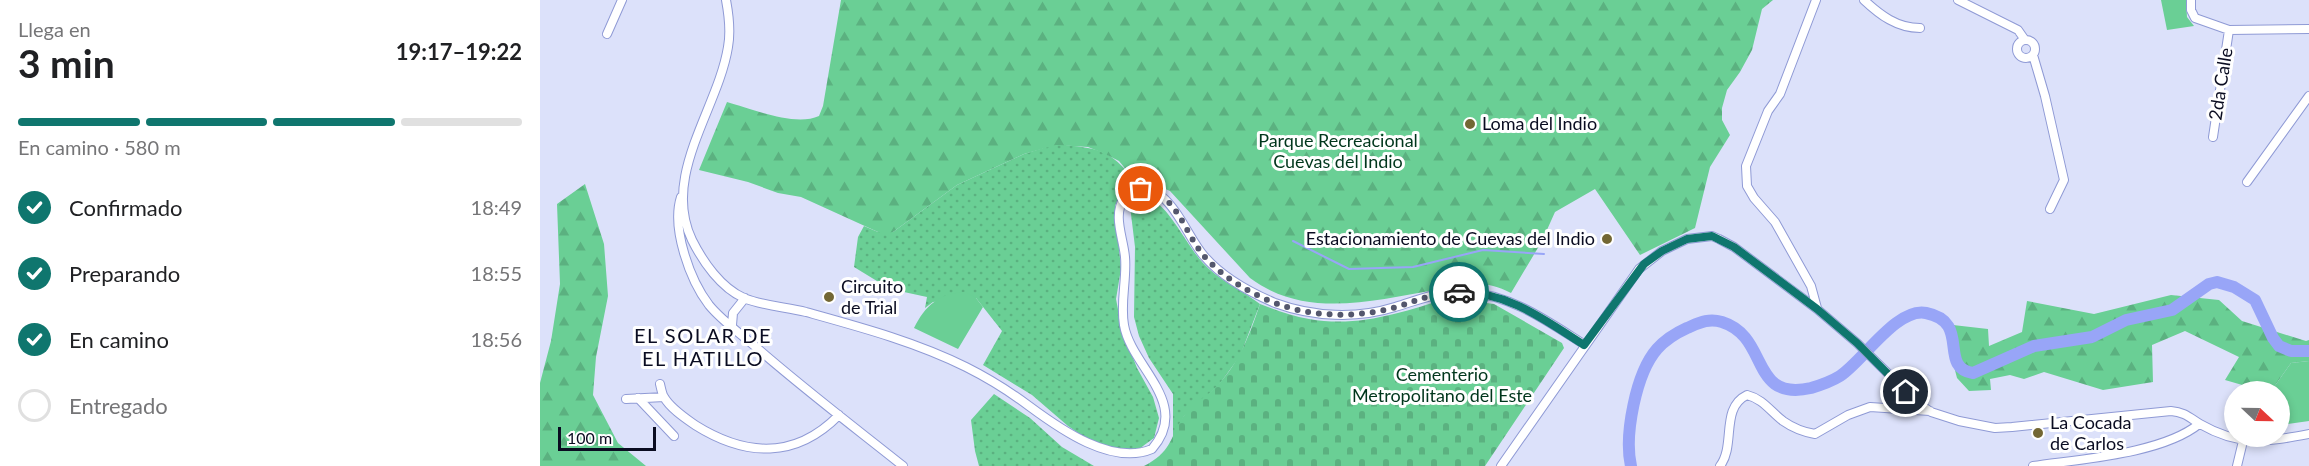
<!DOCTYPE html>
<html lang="es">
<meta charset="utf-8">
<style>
:root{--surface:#fff;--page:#f6f6f6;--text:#202124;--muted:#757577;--line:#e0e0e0;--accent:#0f766e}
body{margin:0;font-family:Lato,sans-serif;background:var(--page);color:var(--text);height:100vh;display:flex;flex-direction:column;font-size:22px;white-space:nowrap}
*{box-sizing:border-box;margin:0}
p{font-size:20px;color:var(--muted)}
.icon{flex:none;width:33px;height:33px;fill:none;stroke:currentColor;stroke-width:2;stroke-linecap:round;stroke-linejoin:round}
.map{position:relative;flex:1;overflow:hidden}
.sheet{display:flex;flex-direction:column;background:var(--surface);width:540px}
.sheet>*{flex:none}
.needle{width:39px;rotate:112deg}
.buttons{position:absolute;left:1684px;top:381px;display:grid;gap:12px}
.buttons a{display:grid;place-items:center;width:66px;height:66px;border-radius:50%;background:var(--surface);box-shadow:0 3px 9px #0003;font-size:30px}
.scale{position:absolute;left:18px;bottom:15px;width:98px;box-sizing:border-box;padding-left:6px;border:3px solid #0a0c21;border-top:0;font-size:16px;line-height:21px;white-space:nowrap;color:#0a0c21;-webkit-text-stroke:4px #fff;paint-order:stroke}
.pin{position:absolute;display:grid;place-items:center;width:51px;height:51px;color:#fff;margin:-26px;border:3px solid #fff;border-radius:50%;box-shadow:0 2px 6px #0007}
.courier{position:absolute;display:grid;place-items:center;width:60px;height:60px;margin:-30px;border:4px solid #0f766e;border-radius:50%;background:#fff;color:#222;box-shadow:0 2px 8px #0007}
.head em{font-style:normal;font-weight:700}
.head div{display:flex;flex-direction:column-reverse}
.head{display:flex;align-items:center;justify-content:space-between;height:102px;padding:0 18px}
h1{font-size:39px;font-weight:700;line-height:45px}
.bar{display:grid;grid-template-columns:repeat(4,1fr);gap:9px 6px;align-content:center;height:72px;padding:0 18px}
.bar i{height:8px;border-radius:4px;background:var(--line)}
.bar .on{background:var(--accent)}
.bar p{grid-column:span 4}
ol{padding:0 18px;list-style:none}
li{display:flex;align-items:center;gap:18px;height:66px}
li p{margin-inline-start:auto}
li .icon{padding:6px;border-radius:50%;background:var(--accent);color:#fff;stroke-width:4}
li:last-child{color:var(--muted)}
li i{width:33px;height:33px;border:3px solid var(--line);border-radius:50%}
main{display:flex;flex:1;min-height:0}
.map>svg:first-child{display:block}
.grass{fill:url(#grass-dots)}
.forest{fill:url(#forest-firs)}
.cemetery{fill:url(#cemetery-stones)}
.park{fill:#6acf95}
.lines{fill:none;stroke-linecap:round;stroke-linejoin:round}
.stream{stroke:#98a5f7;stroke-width:2}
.river{stroke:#98a5f7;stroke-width:12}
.minor-casing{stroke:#8f9ad5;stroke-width:10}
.minor{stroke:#fff;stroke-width:8}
.done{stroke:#54576d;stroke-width:6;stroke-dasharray:0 10.8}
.route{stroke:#0f766e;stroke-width:8}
.poi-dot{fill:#736734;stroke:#fff;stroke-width:2}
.labels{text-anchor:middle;stroke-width:6;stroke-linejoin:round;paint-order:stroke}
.street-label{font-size:18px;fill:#0a0c21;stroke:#fff}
.poi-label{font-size:18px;fill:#0a0c21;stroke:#fff;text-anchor:start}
.park-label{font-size:18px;fill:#00361c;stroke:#fff}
.neighbourhood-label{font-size:20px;letter-spacing:1.5px;fill:#0a0c21;stroke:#fff}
</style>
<main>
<section class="sheet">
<div class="head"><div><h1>3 min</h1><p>Llega en</p></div><em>19:17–19:22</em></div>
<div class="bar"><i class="on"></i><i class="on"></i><i class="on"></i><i></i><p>En camino · 580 m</p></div>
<ol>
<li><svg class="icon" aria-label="check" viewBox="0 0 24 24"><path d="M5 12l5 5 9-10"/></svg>Confirmado<p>18:49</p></li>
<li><svg class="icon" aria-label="check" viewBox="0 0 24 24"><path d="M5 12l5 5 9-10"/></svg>Preparando<p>18:55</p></li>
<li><svg class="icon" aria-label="check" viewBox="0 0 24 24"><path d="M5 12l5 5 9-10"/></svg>En camino<p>18:56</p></li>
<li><i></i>Entregado</li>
</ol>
</section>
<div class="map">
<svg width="1769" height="466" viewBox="0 0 1769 466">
<defs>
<pattern id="grass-dots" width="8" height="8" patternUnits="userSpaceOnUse" patternTransform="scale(1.5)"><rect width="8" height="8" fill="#6acf95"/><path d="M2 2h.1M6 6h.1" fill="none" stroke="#5bb180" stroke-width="1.8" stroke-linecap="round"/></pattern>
<pattern id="forest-firs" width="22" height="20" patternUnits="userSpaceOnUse" patternTransform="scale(1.5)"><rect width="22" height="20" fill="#6acf95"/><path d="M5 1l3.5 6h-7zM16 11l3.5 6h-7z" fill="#5bb180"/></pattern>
<pattern id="cemetery-stones" width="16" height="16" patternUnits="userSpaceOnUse" patternTransform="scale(1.5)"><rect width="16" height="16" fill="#6acf95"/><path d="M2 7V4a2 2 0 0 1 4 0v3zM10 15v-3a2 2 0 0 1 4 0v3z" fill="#5bb180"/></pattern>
</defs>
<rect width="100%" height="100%" fill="#dce1fa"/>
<!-- grass -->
<path class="grass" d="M516,144C559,149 568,147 596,182L582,189L575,206L581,269L576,299L582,330L597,368L613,397L619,418L614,438L592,454L554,444L528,426L492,395L443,365L462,331L436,298L393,302L385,308L387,297L350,289L314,267L318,237L324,226L338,232H353L417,185L484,154Z
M609,197C631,209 645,243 663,263C678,280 702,290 720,304L700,356L678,386L644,416L633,439V394L609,358L599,336L594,317L595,247L590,206Z
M454,394L490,418L522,447L554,466H439L435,451L431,420Z"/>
<!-- forest -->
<path class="forest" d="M301,0H1233L1222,9L1212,50L1200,72L1187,90L1182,108V120L1190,135L1170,167L1155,228L1100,255L1055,189L1015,212L1002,241L971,293C943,278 924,285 895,290C832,301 765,319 710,278L630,191L609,182H596L579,161L563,153L548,147L516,145L484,154L417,185L353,232H338L261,197L238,193L208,182L159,170L187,102C212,109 255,127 279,116L283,106Z
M45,184L64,244L68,296L56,357L53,395L78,443L106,466H0V383L11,341L20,284L17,204Z
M1631,295L1679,300L1702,321L1766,341L1769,340V361L1751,363L1731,391H1723L1685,380L1699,357L1645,331L1612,345L1613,382L1563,390L1504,372L1484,379L1470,375L1450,379L1451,390L1429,391L1417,378L1408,343L1413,325L1448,329L1449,346L1482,332L1487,301L1554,314Z"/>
<!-- cemetery -->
<path class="cemetery" d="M909,298L954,304L1022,343L1024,348L945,466H604C631,452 629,440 643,417C651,405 667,396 677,386C699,363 710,334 720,304C736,310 752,316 769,319C819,328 862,312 909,298Z"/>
<!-- park -->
<path class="park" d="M1621,0H1646L1647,17L1654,26L1627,30Z
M425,292L436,298L443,307L418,349L374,328C385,306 399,293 425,292Z
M1769,361V421L1740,425V392L1731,391L1751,363Z"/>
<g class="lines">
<!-- stream -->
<path class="stream" d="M753,241L809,269L873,267L943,250L1004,254"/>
<!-- river -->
<path class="river" d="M1091,466C1084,435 1096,373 1117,349C1125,340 1136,333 1147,328C1159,323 1168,318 1182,322C1230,337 1209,402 1271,388C1281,385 1292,381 1300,376C1323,361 1357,307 1386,313C1432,322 1397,367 1433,373L1494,346L1552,337L1586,320L1632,310L1669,284L1677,282L1694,287L1715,300L1733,338L1739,346L1751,351H1769"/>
<!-- minor casing -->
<g class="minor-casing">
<path id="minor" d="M186,0C189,16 191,31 188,47C178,109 121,176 152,240C163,262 181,288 204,298C223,306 246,307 266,312C320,327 376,342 426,367C448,378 469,391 489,406C520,429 572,466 612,449C652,403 591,367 584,325C580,302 587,280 585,257C583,236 572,215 585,196C625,168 644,234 664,256C682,277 709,292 735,303C773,317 817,319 855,307C879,300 901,290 926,292C972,295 1007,321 1045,345
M1276,0L1240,94L1228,111L1206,166L1207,186L1214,198L1235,222L1271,286L1277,308
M1324,0C1340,15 1357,28 1380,28
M1418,0L1478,30L1485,40
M1651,0V10L1655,18L1689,30L1769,29
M67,34L82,0
M1477 49a9 9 0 1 1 18 0a9 9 0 1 1-18 0Z
M1493,55L1505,96L1524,180L1510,209
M1673,137L1689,30
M1707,182L1769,96
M141,197C131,228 150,280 169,305C182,321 201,334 217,348C264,389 314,427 363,466
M192,325L193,313L205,298
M120,384C121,388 122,394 124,397C130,408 145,418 155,425C206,457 256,459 299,415
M98,398L134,436
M86,399L124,397
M961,466L1099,269L1122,251L1147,239L1172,236L1179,239L1194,247L1277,309L1317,343L1378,403L1391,412L1419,421L1455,428L1472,427L1631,411C1645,412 1650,418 1660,424C1700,447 1726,442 1769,434
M1180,466C1196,445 1180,408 1207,395C1223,399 1230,411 1243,421C1253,428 1263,432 1275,434L1308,415L1330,407L1390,411
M1493,466C1540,459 1622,454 1659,424
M1697,466L1703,441"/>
</g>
<!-- minor -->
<use href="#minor" class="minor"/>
</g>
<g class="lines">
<!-- done -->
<path class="done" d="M601,189C637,192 644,233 664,256C687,282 724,302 758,310C789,317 822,316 853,308C876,301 895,292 919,292"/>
<!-- route -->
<path class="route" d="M919,292C967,291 1006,321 1044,345L1104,264L1122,251L1147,239L1172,236L1194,247L1277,309L1317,343L1366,392"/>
</g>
<!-- markers -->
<g class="poi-dot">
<circle cx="930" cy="124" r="6"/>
<circle cx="1067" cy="239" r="6"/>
<circle cx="289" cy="297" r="6"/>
<circle cx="1498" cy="433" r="6"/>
</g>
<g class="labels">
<!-- street labels -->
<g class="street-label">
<text transform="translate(1681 84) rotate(-81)" y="6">2da Calle</text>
</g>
<!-- poi labels -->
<g class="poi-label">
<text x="942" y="130">Loma del Indio</text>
<text x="1055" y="245" text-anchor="end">Estacionamiento de Cuevas del Indio</text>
<text x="301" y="293">Circuito<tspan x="301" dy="21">de Trial</tspan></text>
<text x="1510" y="429">La Cocada<tspan x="1510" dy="21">de Carlos</tspan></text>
</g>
<!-- park labels -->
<g class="park-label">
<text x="798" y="147">Parque Recreacional<tspan x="798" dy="21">Cuevas del Indio</tspan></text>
<text x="902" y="381">Cementerio<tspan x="902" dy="21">Metropolitano del Este</tspan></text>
</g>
<!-- neighbourhood labels -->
<g class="neighbourhood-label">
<text x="163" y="343">EL SOLAR DE<tspan x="163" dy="23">EL HATILLO</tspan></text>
</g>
</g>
</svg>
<div class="buttons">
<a><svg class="needle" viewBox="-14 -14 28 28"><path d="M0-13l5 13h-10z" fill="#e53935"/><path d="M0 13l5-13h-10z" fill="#757577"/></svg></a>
</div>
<div class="scale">100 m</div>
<div class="pin" style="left:601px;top:189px;background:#ea580c"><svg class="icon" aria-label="bag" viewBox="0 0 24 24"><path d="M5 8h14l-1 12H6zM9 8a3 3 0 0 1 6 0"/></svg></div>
<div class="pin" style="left:1366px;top:392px;background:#1f2937"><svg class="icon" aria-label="home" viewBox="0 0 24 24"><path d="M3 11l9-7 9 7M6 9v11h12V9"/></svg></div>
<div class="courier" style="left:919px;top:292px"><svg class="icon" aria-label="car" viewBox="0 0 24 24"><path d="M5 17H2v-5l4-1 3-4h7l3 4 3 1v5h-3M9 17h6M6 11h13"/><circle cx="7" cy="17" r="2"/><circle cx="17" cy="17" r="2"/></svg></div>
</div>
</main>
